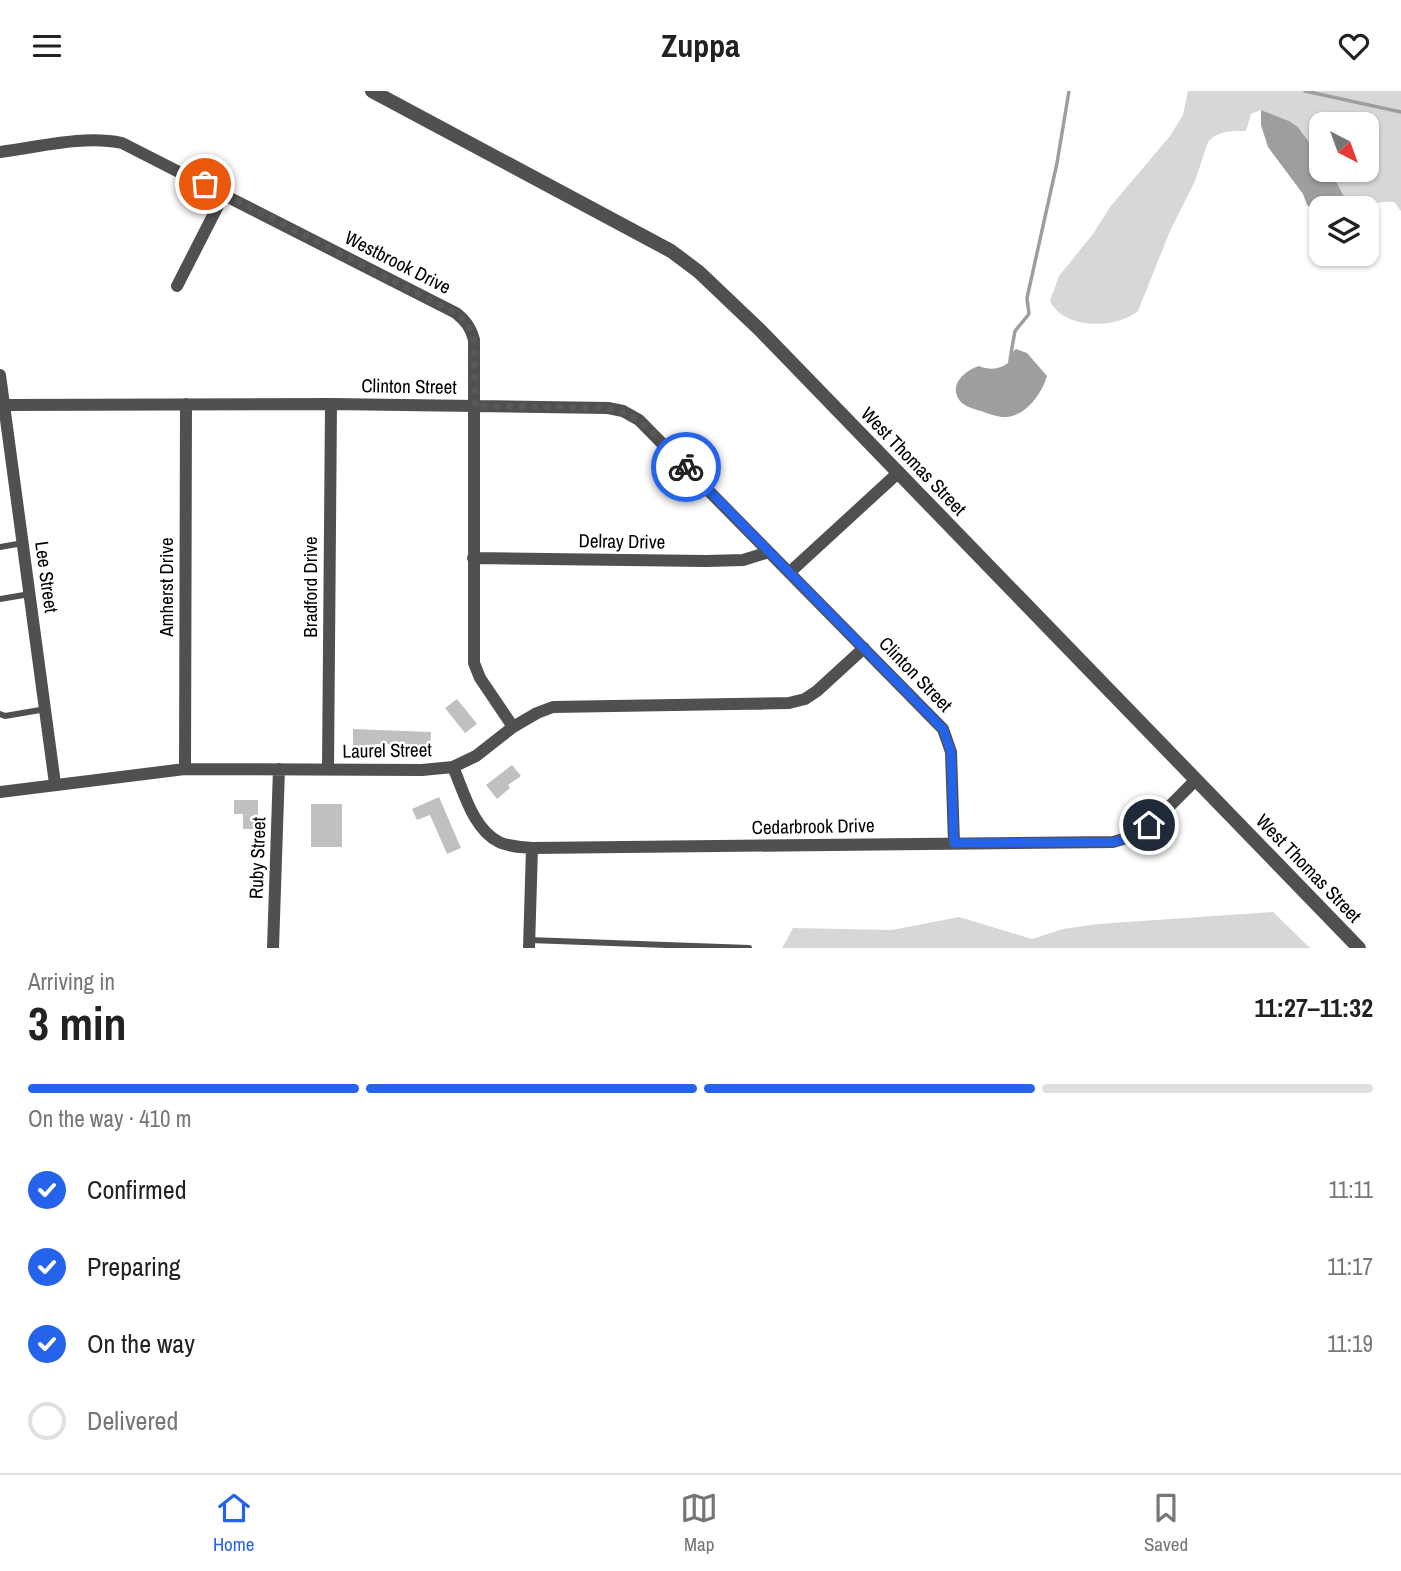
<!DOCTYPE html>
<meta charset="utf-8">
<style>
:root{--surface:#fff;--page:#f2f2f2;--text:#222;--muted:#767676;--line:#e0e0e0;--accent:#2563eb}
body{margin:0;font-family:"Archivo Narrow",sans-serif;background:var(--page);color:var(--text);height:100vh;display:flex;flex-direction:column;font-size:26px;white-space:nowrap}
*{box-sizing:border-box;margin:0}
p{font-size:23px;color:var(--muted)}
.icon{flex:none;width:38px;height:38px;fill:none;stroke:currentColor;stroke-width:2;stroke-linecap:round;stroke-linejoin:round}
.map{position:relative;height:857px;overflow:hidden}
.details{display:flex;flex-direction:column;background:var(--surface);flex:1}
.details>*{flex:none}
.needle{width:46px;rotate:139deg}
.buttons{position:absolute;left:1309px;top:21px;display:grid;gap:14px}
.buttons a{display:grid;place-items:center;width:70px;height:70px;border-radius:14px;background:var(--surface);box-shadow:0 2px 5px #0004;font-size:35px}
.pin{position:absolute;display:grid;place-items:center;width:60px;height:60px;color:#fff;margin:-30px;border:4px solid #fff;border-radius:50%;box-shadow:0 2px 7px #0007}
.courier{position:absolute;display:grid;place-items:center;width:70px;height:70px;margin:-35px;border:5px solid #2563eb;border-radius:50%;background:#fff;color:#222;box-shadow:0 2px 9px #0007}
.summary em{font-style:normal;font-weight:700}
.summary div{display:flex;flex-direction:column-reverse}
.summary{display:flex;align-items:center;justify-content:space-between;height:119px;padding:0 28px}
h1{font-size:46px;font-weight:700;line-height:52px}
.bar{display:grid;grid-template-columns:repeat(4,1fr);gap:10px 7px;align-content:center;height:84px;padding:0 28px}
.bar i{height:9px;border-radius:5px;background:var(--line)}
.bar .active{background:var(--accent)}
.bar p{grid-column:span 4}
ol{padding:0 28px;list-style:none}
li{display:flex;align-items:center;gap:21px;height:77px}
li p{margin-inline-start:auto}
li .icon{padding:7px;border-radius:50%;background:var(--accent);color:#fff;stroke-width:4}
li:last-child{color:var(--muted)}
li i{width:38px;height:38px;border:4px solid var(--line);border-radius:50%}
header{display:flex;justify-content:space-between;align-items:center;height:91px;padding:0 28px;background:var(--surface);font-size:32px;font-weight:700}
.tab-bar{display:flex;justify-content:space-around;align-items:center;height:98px;border-top:2px solid var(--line);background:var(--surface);font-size:19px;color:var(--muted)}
.tab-bar a{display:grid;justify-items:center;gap:4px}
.tab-bar .active{color:var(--accent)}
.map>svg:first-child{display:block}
.green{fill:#d7d7d7}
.water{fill:#9e9e9e}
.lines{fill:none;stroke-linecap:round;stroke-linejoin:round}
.stream{stroke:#9e9e9e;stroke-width:3.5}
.building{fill:#c0c0c0}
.service{stroke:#505050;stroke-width:6}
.minor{stroke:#505050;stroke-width:12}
.tertiary{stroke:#505050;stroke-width:14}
.done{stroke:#595959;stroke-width:7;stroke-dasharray:0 12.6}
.route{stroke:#2563eb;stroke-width:9}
.labels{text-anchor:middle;stroke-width:5;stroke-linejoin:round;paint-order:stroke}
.street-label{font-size:19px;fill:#000;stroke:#fff}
</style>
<header><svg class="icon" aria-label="menu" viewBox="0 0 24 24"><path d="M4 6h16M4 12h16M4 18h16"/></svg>Zuppa<svg class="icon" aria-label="heart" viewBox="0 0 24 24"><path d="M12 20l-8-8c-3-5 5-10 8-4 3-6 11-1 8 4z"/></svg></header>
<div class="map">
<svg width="1401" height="857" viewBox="0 0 1401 857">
<rect width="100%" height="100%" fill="#fff"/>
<!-- green -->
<path class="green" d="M1188,0H1401V120L1394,111C1378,109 1365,117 1350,117L1330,79H1367V33H1321V68L1298,36L1289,30L1261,19L1251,23L1246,40C1232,40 1218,39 1208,51L1195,90L1170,140L1138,220C1116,238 1064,239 1050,210L1059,185L1093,143L1110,116L1170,45L1183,24Z
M1273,821L1310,857H782L793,837L892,839L959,826L1032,848L1063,838L1098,833Z"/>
<!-- water -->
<path class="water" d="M1261,19L1289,30L1298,36L1321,68V79H1330L1350,117H1321V119L1315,120L1307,114L1303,103L1268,56L1261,34Z
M1016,258L1027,262L1047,285C1041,304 1025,327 1002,326C995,325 987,322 981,320C973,318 962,315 958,307C950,292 966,279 979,275C989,279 999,279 1008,272L1009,264Z"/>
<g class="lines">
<!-- stream -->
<path class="stream" d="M1305,0L1401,21
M1011,262L1015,240L1029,223L1027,207L1057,72L1069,0"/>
</g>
<!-- building -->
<path class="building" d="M457,608L477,633L465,642L445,617Z
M353,638L431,641L430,657H403V653H375V658H353Z
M512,674L521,685L508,694L510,697L497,708L486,694Z
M439,706L461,757L447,763L430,724L417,729L412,718Z
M234,709H258V738H243V723H234Z
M311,713H342V756H311Z"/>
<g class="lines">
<!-- service -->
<path class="service" d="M0,456L23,452
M0,508L30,503
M0,623L5,625L46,618
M529,849L749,857"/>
<!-- minor -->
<path class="minor" d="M0,61C39,56 84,44 122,52L456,222C466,230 471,237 474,249V572L480,587L513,636
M177,195L224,103
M0,284L55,693
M4,314L331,313L608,317L623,320L639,329L943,638L951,661L954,752
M473,467L706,470L743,469L769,461
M790,481L899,381
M453,676C464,701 473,738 499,751C509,756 521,756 532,757L1113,751C1148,743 1171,712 1196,689
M185,678L186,313
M328,678L331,313
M0,701L185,678L422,679L453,676L476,665L513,636L537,622L553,616L789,612L805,608L817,600L864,557
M273,857L279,678
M529,857L532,757"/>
<!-- tertiary -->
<path class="tertiary" d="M372,0L671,160L699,181L760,239L1359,857"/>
</g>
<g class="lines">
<!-- done -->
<path class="done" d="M205,93L456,222C466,230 471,237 474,250L475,315L608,317C642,324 663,352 686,376"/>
<!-- route -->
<path class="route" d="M686,376L943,638L951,661L954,752L1113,751L1129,747L1149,734"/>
</g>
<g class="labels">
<!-- street labels -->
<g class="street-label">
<text transform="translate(398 171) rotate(27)" y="7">Westbrook Drive</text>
<text transform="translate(409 295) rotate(1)" y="7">Clinton Street</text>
<text transform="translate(914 370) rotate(46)" y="7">West Thomas Street</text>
<text transform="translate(622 450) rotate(1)" y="7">Delray Drive</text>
<text transform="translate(47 486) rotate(82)" y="7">Lee Street</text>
<text transform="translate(166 496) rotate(-90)" y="7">Amherst Drive</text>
<text transform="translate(310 496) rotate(-90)" y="7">Bradford Drive</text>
<text transform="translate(916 583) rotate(46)" y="7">Clinton Street</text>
<text transform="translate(387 659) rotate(-1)" y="7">Laurel Street</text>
<text transform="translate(813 735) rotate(-1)" y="7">Cedarbrook Drive</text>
<text transform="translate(257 767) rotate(-88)" y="7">Ruby Street</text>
<text transform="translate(1309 777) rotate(46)" y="7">West Thomas Street</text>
</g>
</g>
</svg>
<div class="buttons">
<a><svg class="needle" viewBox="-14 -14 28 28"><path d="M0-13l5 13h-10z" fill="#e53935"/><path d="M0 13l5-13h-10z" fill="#767676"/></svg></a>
<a><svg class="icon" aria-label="layers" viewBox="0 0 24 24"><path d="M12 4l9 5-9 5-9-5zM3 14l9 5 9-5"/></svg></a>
</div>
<div class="pin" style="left:205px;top:93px;background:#ea580c"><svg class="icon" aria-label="bag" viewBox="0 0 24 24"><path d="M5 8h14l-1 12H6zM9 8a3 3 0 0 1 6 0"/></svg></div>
<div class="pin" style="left:1149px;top:734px;background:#1f2937"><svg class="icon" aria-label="home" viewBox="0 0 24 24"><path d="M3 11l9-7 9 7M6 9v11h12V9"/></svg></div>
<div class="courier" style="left:686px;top:376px"><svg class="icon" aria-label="bike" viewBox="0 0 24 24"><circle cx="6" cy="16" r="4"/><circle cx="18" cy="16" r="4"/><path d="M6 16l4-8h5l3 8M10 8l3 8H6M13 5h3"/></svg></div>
</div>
<section class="details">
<div class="summary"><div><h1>3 min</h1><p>Arriving in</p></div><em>11:27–11:32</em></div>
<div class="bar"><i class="active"></i><i class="active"></i><i class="active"></i><i></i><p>On the way · 410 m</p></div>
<ol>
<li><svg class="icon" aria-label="check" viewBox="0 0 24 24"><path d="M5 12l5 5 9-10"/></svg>Confirmed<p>11:11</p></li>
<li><svg class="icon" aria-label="check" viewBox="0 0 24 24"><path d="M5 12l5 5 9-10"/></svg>Preparing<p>11:17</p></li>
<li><svg class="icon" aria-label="check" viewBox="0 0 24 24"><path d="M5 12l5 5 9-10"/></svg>On the way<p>11:19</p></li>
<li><i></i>Delivered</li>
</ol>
</section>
<nav class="tab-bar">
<a class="active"><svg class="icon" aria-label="home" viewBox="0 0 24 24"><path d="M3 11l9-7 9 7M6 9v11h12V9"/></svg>Home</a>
<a><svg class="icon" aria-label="map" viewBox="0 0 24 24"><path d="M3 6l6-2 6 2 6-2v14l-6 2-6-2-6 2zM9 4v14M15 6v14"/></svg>Map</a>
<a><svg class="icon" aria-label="saved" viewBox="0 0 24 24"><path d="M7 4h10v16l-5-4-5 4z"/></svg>Saved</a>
</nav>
